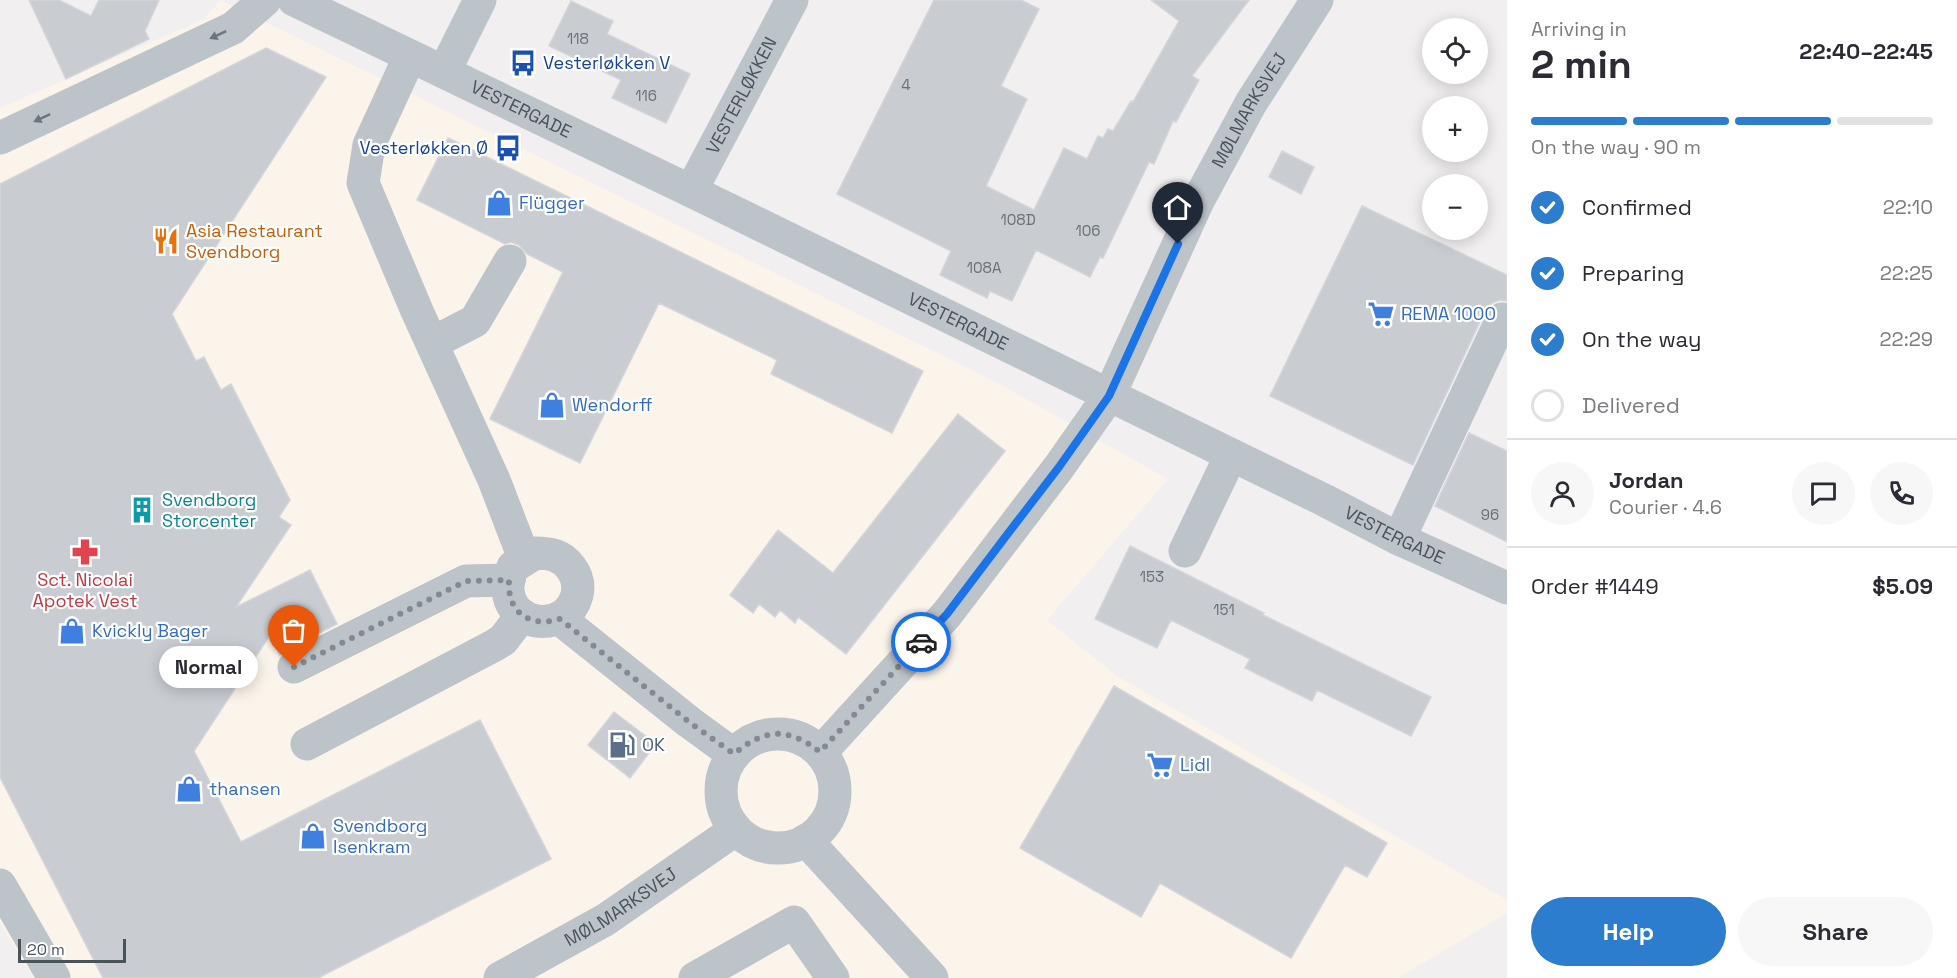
<!DOCTYPE html>
<meta charset="utf-8">
<style>
:root{--surface:#fff;--page:#f7f7f7;--text:#2b2b33;--muted:#7c7c81;--line:#e1e1e2;--accent:#2c7dce}
body{margin:0;font-family:"Space Grotesk",sans-serif;background:var(--page);color:var(--text);height:100vh;display:flex;flex-direction:column;font-size:22px;white-space:nowrap}
*{box-sizing:border-box;margin:0}
p{font-size:20px;color:var(--muted)}
.icon{flex:none;width:33px;height:33px;fill:none;stroke:currentColor;stroke-width:2;stroke-linecap:round;stroke-linejoin:round}
.map{position:relative;flex:1;overflow:hidden}
.side{display:flex;flex-direction:column;background:var(--surface);width:450px}
.side>*{flex:none}
.buttons{position:absolute;left:1422px;top:18px;display:grid;gap:12px}
.buttons a{display:grid;place-items:center;width:66px;height:66px;border-radius:50%;background:var(--surface);box-shadow:0 3px 15px #0003;font-size:30px}
.scale{position:absolute;left:18px;bottom:15px;width:108px;box-sizing:border-box;padding-left:6px;border:3px solid #49535a;border-top:0;font-size:16px;line-height:21px;white-space:nowrap;color:#49535a;-webkit-text-stroke:4px #fff;paint-order:stroke}
.pin{position:absolute;display:grid;place-items:center;width:51px;height:51px;color:#fff;margin:-62px -26px;border-radius:50% 50% 50% 0;rotate:-45deg;box-shadow:0 0 6px #0007}
.pin .icon{rotate:45deg}
.courier{position:absolute;display:grid;place-items:center;width:60px;height:60px;margin:-30px;border:4px solid #1a73e8;border-radius:50%;background:#fff;color:#222;box-shadow:0 2px 8px #0007}
.bubble{position:absolute;height:42px;border-radius:21px;background:var(--surface);box-shadow:0 3px 15px #0003;font-size:20px;font-weight:700;line-height:42px;text-align:center}
.headline em{font-style:normal;font-weight:700}
.headline div{display:flex;flex-direction:column-reverse}
.headline{display:flex;align-items:center;justify-content:space-between;height:102px;padding:0 24px}
h1{font-size:39px;font-weight:700;line-height:45px}
.bar{display:grid;grid-template-columns:repeat(4,1fr);gap:9px 6px;align-content:center;height:72px;padding:0 24px}
.bar i{height:8px;border-radius:4px;background:var(--line)}
.bar .active{background:var(--accent)}
.bar p{grid-column:span 4}
.line{display:flex;align-items:center;gap:15px;padding:0 24px;border-top:2px solid var(--line)}
.line div{flex:1}
.round{display:grid;place-items:center;flex:none;width:63px;height:63px;border-radius:32px;background:var(--page)}
ol{padding:0 24px;list-style:none}
li{display:flex;align-items:center;gap:18px;height:66px}
li p{margin-inline-start:auto}
li .icon{padding:6px;border-radius:50%;background:var(--accent);color:#fff;stroke-width:4}
li:last-child{color:var(--muted)}
li i{width:33px;height:33px;border:3px solid var(--line);border-radius:50%}
.primary-button{display:flex;gap:12px;margin-top:auto;padding:12px 24px}
.primary-button a{flex:1;height:69px;border-radius:36px;background:var(--accent);color:#fff;font-size:24px;font-weight:700;line-height:69px;text-align:center}
.primary-button a+a{background:var(--page);color:var(--text)}
main{display:flex;flex:1;min-height:0}
.map>svg:first-child{display:block}
.commercial{fill:#faf4ea}
.building{fill:#c9ccd1;stroke:#d3d5d9;stroke-width:1.5}
.lines{fill:none;stroke-linecap:round;stroke-linejoin:round}
.minor{stroke:#bcc4ca;stroke-width:33}
.oneway{fill:#6c757c}
.done{stroke:#848a8e;stroke-width:6;stroke-dasharray:0 10.8}
.route{stroke:#1a73e8;stroke-width:8}
.labels{text-anchor:middle;stroke-width:4.5;stroke-linejoin:round;paint-order:stroke}
.number-label{font-size:15px;fill:#697178}
.transit-label{font-size:18px;fill:#164399;stroke:#fff;text-anchor:start}
.street-label{font-size:18px;fill:#49535a;stroke:#fff}
.shop-label{font-size:18px;fill:#366cbe;stroke:#fff;text-anchor:start}
.food-label{font-size:18px;fill:#c56008;stroke:#fff;text-anchor:start}
.culture-label{font-size:18px;fill:#0d838f;stroke:#fff;text-anchor:start}
.health-label{font-size:18px;fill:#be3a42;stroke:#fff}
.service-label{font-size:18px;fill:#4e5e75;stroke:#fff;text-anchor:start}
</style>
<main>
<div class="map">
<svg width="1507" height="978" viewBox="0 0 1507 978">
<rect width="100%" height="100%" fill="#f1efef"/>
<!-- commercial -->
<path class="commercial" d="M221,0L996,382L1168,479L1047,620L1117,676L1507,900V913L1398,978H33L0,923V108L204,19Z"/>
<!-- building -->
<path class="building" d="M29,0H59L91,16L99,0H159L145,31L149,39L66,79Z
M934,0H1021L1039,9L1001,86L1027,99L986,186L1034,210L1064,148L1087,159L1098,136L1103,138L1108,129L1113,131L1131,101L1133,102L1179,21L1151,0H1249L1192,76L1199,80L1176,122L1173,121L1154,164L1149,162L1103,258L1100,257L1090,277L1036,250L1012,301L990,291L987,298L940,275L951,251L837,194Z
M571,1L613,21L607,34L690,74L666,123L612,98L621,80L549,46Z
M266,48L326,77L172,314L196,361L204,357L221,390L231,384L290,500L279,517L291,525L236,607L310,570L337,624L286,650L280,655L270,635L194,751L241,842L480,720L551,859L318,978H103L0,777V184Z
M448,138L923,371L892,433L771,374L777,360L659,303L580,463L490,419L563,272L527,254L519,245L511,242L505,244L417,200Z
M1282,151L1314,167L1301,194L1269,177Z
M1362,206L1507,275V301L1500,300L1492,303L1485,311L1413,465L1270,396Z
M958,414L1005,451L846,654L798,617L795,623L780,610L775,617L759,604L753,613L730,595L778,530L833,573Z
M1469,433L1507,451V542L1435,506Z
M1130,546L1264,613L1263,615L1431,697L1411,736L1317,690L1312,701L1245,668L1250,659L1171,620L1157,648L1095,619Z
M1114,686L1387,843L1367,877L1345,865L1291,958L1160,883L1141,917L1020,848Z
M614,712L656,744L630,778L588,745Z"/>
<g class="lines">
<!-- minor -->
<g class="minor">
<path id="s1" d="M294,0L691,191L1324,500L1399,539L1507,588"/>
<path d="M410,56L369,145L363,183L417,311L494,480L524,558"/>
<path d="M444,72L480,0"/>
<path d="M0,138L233,28L265,0"/>
<path id="s2" d="M691,191L792,0"/>
<path d="M432,343L475,321L510,261"/>
<path d="M1399,539L1502,319"/>
<path d="M1185,551L1231,455"/>
<path d="M535,553C550,553 562,555 571,568C577,576 579,586 577,595C567,633 511,629 508,590C507,582 510,575 513,567Z"/>
<path d="M560,619L689,722L733,754"/>
<path d="M294,667L466,581L509,580"/>
<circle cx="778" cy="791" r="57"/>
<path d="M307,744L495,645L503,640L522,615"/>
<path id="s3" d="M821,752L947,614L1059,467L1109,396L1198,201L1251,103L1317,0"/>
<path d="M806,840L932,978"/>
<path d="M0,885L54,978"/>
<path id="s4" d="M500,978L605,920L735,830"/>
<path d="M695,978L794,922L833,978"/>
</g>
</g>
<!-- one-way arrows -->
<defs><path id="oneway-solid" d="M-6-.8H1V-3.2L6.5 0L1 3.2V.8H-6Z" transform="scale(1.5)"/></defs>
<g class="oneway">
<use href="#oneway-solid" transform="translate(218 35) rotate(155)"/>
<use href="#oneway-solid" transform="translate(42 118) rotate(155)"/>
</g>
<g class="lines">
<!-- done -->
<path class="done" d="M294,667L466,581L509,580C507,613 530,628 560,619L689,722L734,754C765,728 788,727 820,752L921,642"/>
<!-- route -->
<path class="route" d="M921,642L947,614L1003,540L1059,467L1109,396L1178,244"/>
</g>
<!-- icons -->
<defs>
<g id="bus-bare" transform="scale(2.07)"><path d="M-5-6H5V4H4V6H2V4H-2V6H-4V4H-5ZM-3.5-4V0h7V-4ZM-3.5 1.2v1.5H-2V1.2ZM2 1.2v1.5H3.5V1.2Z" fill="#1a4fb4" stroke="#fff" stroke-width="2.5" paint-order="stroke"/></g>
<g id="shop-bare" transform="scale(2.07)"><path d="M-5-2.5h2.3a2.7 3.5 0 0 1 5.4 0H5L5.5 6h-11ZM-1.5-2.5h3a1.5 2.3 0 0 0-3 0Z" fill="#3f7fe0" stroke="#fff" stroke-width="2.5" paint-order="stroke"/></g>
<g id="restaurant-bare" transform="scale(2.07)"><path d="M-5-6h1v4h1v-4h1v4h1v-4h1v5L-1.5 .5V6h-2V.5L-5-1ZM5-6V6H3V1.5H1.5Q1.5-4 5-6Z" fill="#e8710a" stroke="#fff" stroke-width="2.5" paint-order="stroke"/></g>
<g id="supermarket-bare" transform="scale(2.07)"><path d="M-6-5.5h2.5l.6 2H6L4.5 2H-2.5L-4.4-4H-6ZM-1.5 3.2a1.3 1.3 0 1 0 .1 0ZM3 3.2a1.3 1.3 0 1 0 .1 0Z" fill="#3f7fe0" stroke="#fff" stroke-width="2.5" paint-order="stroke"/></g>
<g id="building-bare" transform="scale(2.07)"><path d="M-4-6H4V6H1V3H-1V6H-4ZM-2.5-4.3h1.7v1.8h-1.7ZM.8-4.3h1.7v1.8H.8ZM-2.5-1h1.7V.8h-1.7ZM.8-1h1.7V.8H.8Z" fill="#0f9aa8" stroke="#fff" stroke-width="2.5" paint-order="stroke"/></g>
<g id="pharmacy-bare" transform="scale(2.07)"><path d="M-2-6h4v4h4v4h-4v4h-4v-4h-4v-4h4Z" fill="#e0444e" stroke="#fff" stroke-width="2.5" paint-order="stroke"/></g>
<g id="fuel-bare" transform="scale(2.07)"><path d="M-5.5-6h7V0h2V4h1.3V-2.5L3-4.5l.8-.8L6-3V5H2.5V1h-1V6h-7ZM-4.2-4.7v3.2H.2V-4.7Z" fill="#5c6f8a" stroke="#fff" stroke-width="2.5" paint-order="stroke"/></g>
</defs>
<g fill-rule="evenodd">
<use href="#bus-bare" x="523" y="63"/>
<use href="#bus-bare" x="508" y="148"/>
<use href="#shop-bare" x="499" y="203"/>
<use href="#restaurant-bare" x="166" y="241"/>
<use href="#supermarket-bare" x="1381" y="314"/>
<use href="#shop-bare" x="552" y="405"/>
<use href="#building-bare" x="142" y="510"/>
<use href="#pharmacy-bare" x="85" y="552"/>
<use href="#shop-bare" x="72" y="631"/>
<use href="#fuel-bare" x="622" y="745"/>
<use href="#supermarket-bare" x="1160" y="765"/>
<use href="#shop-bare" x="189" y="789"/>
<use href="#shop-bare" x="313" y="836"/>
</g>
<g class="labels">
<!-- number labels -->
<g class="number-label">
<text x="578" y="44">118</text>
<text x="906" y="90">4</text>
<text x="646" y="101">116</text>
<text x="1018" y="225">108D</text>
<text x="1088" y="236">106</text>
<text x="984" y="273">108A</text>
<text x="1490" y="520">96</text>
<text x="1152" y="582">153</text>
<text x="1224" y="615">151</text>
</g>
<!-- transit labels -->
<g class="transit-label">
<text x="543" y="69">Vesterløkken V</text>
<text x="488" y="154" text-anchor="end">Vesterløkken Ø</text>
</g>
<!-- street labels -->
<g class="street-label">
<text dy="6" stroke="none"><textPath href="#s2" startOffset="108">VESTERLØKKEN</textPath></text>
<text dy="6" stroke="none"><textPath href="#s1" startOffset="252">VESTERGADE</textPath></text>
<text dy="6" stroke="none"><textPath href="#s3" startOffset="777">MØLMARKSVEJ</textPath></text>
<text dy="6" stroke="none"><textPath href="#s1" startOffset="738">VESTERGADE</textPath></text>
<text dy="6" stroke="none"><textPath href="#s1" startOffset="1224">VESTERGADE</textPath></text>
<text dy="6" stroke="none"><textPath href="#s4" startOffset="140">MØLMARKSVEJ</textPath></text>
</g>
<!-- shop labels -->
<g class="shop-label">
<text x="519" y="209">Flügger</text>
<text x="1401" y="320">REMA 1000</text>
<text x="572" y="411">Wendorff</text>
<text x="92" y="637">Kvickly Bager</text>
<text x="1180" y="771">Lidl</text>
<text x="209" y="795">thansen</text>
<text x="333" y="832">Svendborg<tspan x="333" dy="21">Isenkram</tspan></text>
</g>
<!-- food labels -->
<g class="food-label">
<text x="186" y="237">Asia Restaurant<tspan x="186" dy="21">Svendborg</tspan></text>
</g>
<!-- culture labels -->
<g class="culture-label">
<text x="162" y="506">Svendborg<tspan x="162" dy="21">Storcenter</tspan></text>
</g>
<!-- health labels -->
<g class="health-label">
<text x="85" y="586">Sct. Nicolai<tspan x="85" dy="21">Apotek Vest</tspan></text>
</g>
<!-- service labels -->
<g class="service-label">
<text x="642" y="751">OK</text>
</g>
</g>
</svg>
<div class="buttons">
<a><svg class="icon" aria-label="locate" viewBox="0 0 24 24"><circle cx="12" cy="12" r="6"/><path d="M12 2v4M12 18v4M2 12h4M18 12h4"/></svg></a>
<a>+</a>
<a>−</a>
</div>
<div class="scale">20 m</div>
<div class="pin" style="left:294px;top:667px;background:#ea580c"><svg class="icon" aria-label="bag" viewBox="0 0 24 24"><path d="M5 8h14l-1 12H6zM9 8a3 3 0 0 1 6 0"/></svg></div>
<div class="pin" style="left:1178px;top:244px;background:#1f2937"><svg class="icon" aria-label="home" viewBox="0 0 24 24"><path d="M3 11l9-7 9 7M6 9v11h12V9"/></svg></div>
<div class="courier" style="left:921px;top:642px"><svg class="icon" aria-label="car" viewBox="0 0 24 24"><path d="M5 17H2v-5l4-1 3-4h7l3 4 3 1v5h-3M9 17h6M6 11h13"/><circle cx="7" cy="17" r="2"/><circle cx="17" cy="17" r="2"/></svg></div>
<div class="bubble" style="left:159px;top:646px;width:99px">Normal</div>
</div>
<section class="side">
<div class="headline"><div><h1>2 min</h1><p>Arriving in</p></div><em>22:40–22:45</em></div>
<div class="bar"><i class="active"></i><i class="active"></i><i class="active"></i><i></i><p>On the way · 90 m</p></div>
<ol>
<li><svg class="icon" aria-label="check" viewBox="0 0 24 24"><path d="M5 12l5 5 9-10"/></svg>Confirmed<p>22:10</p></li>
<li><svg class="icon" aria-label="check" viewBox="0 0 24 24"><path d="M5 12l5 5 9-10"/></svg>Preparing<p>22:25</p></li>
<li><svg class="icon" aria-label="check" viewBox="0 0 24 24"><path d="M5 12l5 5 9-10"/></svg>On the way<p>22:29</p></li>
<li><i></i>Delivered</li>
</ol>
<div class="line" style="height:108px"><a class="round"><svg class="icon" aria-label="person" viewBox="0 0 24 24"><circle cx="12" cy="8" r="4"/><path d="M4 21q1-7 8-7t8 7"/></svg></a><div><b>Jordan</b><p>Courier · 4.6</p></div><a class="round"><svg class="icon" aria-label="chat" viewBox="0 0 24 24"><path d="M4 5h16v11H9l-5 4z"/></svg></a><a class="round"><svg class="icon" aria-label="phone" viewBox="0 0 24 24"><path d="M5 4h4l2 5-3 2q2 4 5 5l2-3 5 2v4C11 20 4 13 5 4z"/></svg></a></div>
<div class="line" style="height:78px"><div>Order #1449</div><b>$5.09</b></div>
<div class="primary-button"><a>Help</a><a>Share</a></div>
</section>
</main>
